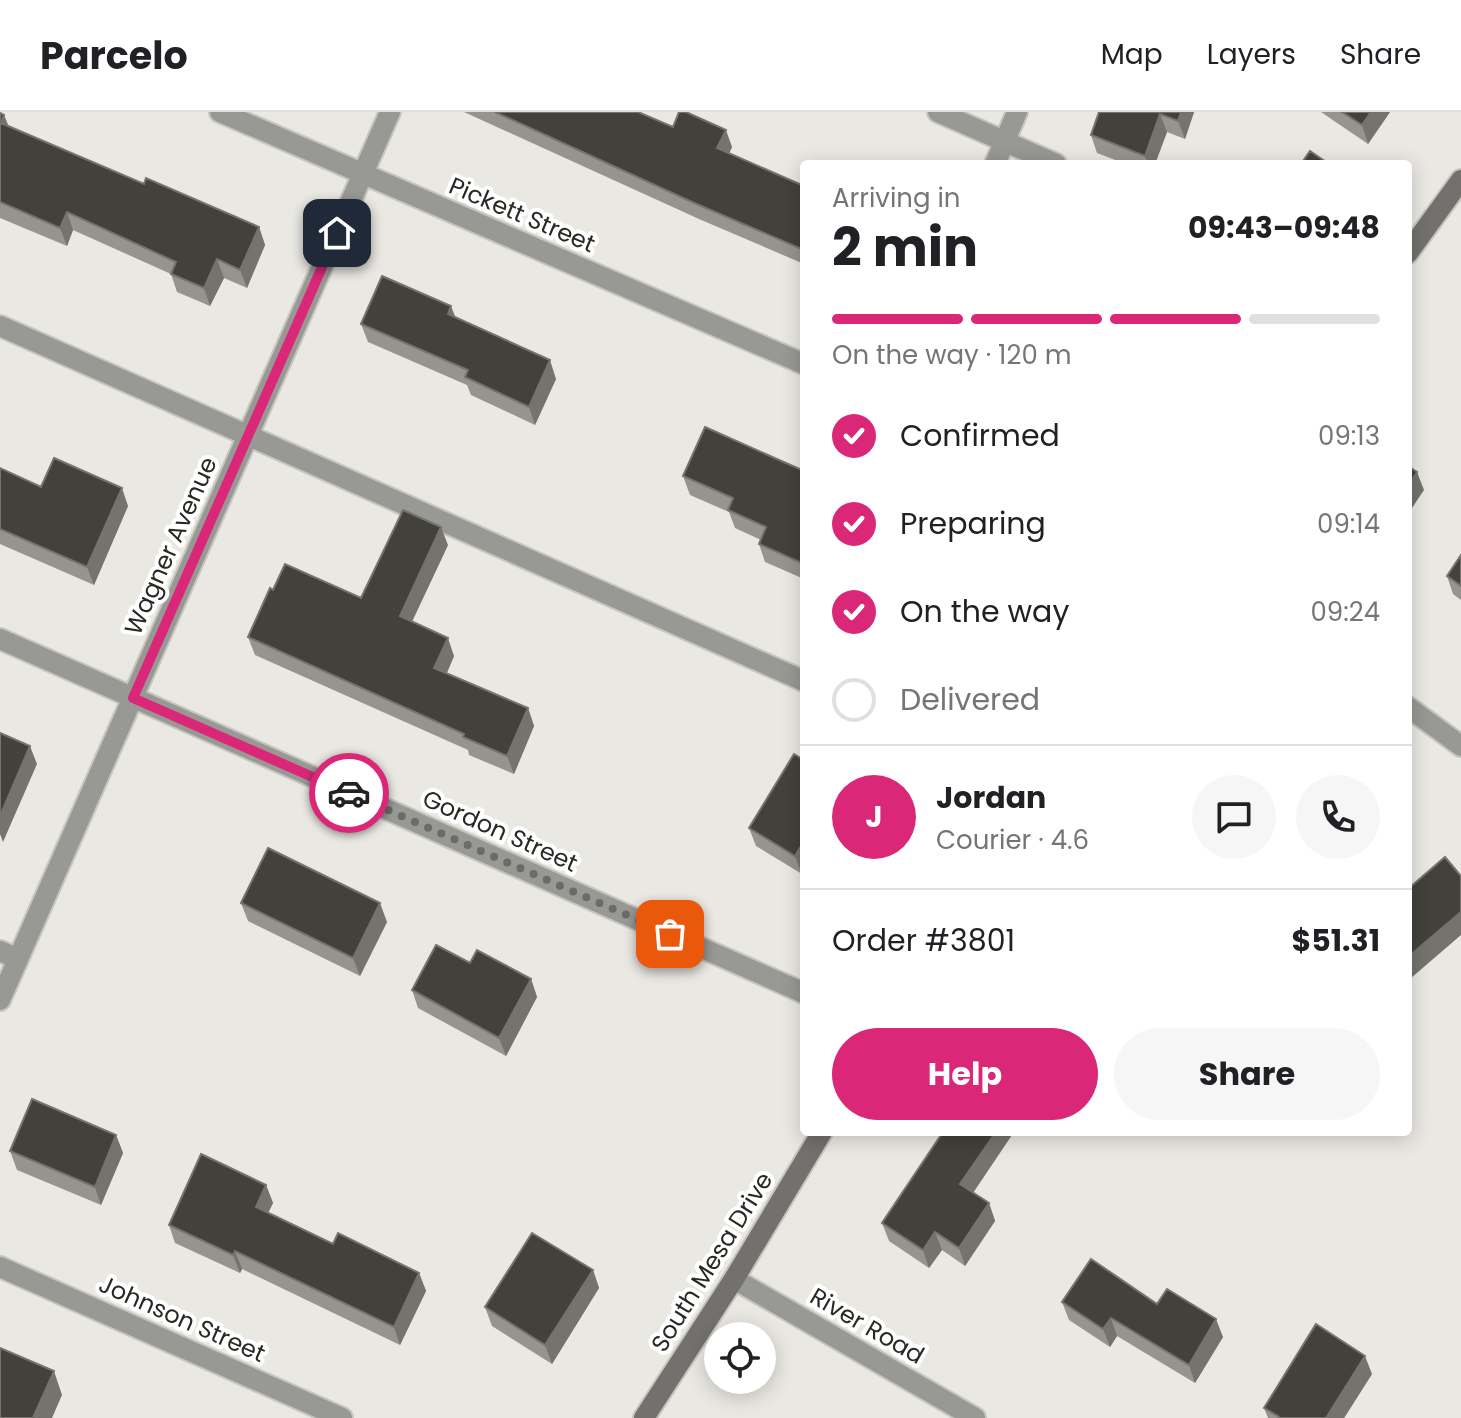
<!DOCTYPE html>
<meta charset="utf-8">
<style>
:root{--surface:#fff;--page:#f6f6f6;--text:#202124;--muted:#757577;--line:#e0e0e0;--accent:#db2777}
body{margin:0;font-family:Poppins,sans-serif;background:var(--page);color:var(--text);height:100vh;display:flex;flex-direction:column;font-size:30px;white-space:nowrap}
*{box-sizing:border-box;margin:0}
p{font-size:26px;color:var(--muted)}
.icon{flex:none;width:44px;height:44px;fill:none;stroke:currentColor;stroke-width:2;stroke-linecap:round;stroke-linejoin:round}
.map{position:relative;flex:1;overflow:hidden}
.details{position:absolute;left:800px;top:48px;width:612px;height:976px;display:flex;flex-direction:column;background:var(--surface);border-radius:8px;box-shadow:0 4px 20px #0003}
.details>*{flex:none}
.fabs{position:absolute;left:704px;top:1210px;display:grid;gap:16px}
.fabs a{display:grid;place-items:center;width:72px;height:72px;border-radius:50%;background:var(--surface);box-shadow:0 4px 20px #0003;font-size:40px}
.pin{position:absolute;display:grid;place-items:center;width:68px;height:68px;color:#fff;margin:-34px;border-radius:16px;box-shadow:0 4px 12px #0006}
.courier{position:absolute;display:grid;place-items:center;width:80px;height:80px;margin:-40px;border:6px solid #db2777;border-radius:50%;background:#fff;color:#222;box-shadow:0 2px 10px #0007}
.head em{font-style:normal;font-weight:700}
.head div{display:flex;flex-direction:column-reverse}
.head{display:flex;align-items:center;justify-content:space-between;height:136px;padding:0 32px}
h1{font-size:52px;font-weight:700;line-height:60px}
.bar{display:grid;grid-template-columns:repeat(4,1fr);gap:12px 8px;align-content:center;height:96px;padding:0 32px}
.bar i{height:10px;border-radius:6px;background:var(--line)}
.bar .active{background:var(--accent)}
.bar p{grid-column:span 4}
.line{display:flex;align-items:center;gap:20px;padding:0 32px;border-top:2px solid var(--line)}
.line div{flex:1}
.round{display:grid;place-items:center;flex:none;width:84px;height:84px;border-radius:42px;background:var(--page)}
ol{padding:0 32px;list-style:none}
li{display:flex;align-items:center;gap:24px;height:88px}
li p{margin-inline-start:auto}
li .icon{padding:8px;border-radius:50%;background:var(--accent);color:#fff;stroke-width:4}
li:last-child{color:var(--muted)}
li i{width:44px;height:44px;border:4px solid var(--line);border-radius:50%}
.cta{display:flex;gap:16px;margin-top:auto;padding:16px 32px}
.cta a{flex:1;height:92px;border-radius:48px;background:var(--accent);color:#fff;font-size:32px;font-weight:700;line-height:92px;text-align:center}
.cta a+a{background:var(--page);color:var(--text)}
header{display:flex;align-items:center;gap:48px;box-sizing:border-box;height:112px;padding:0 40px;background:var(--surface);border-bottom:2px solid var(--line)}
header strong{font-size:38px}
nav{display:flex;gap:44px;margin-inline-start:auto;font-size:28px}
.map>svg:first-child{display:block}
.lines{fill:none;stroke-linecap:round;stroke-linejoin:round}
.service-casing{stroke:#c7c5c0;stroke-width:24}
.minor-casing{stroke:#c7c5c0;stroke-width:24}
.tertiary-casing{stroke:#c7c5c0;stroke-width:24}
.secondary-casing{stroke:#c7c5c0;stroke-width:24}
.service{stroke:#989895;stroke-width:20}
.minor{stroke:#989895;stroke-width:20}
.tertiary{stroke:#989895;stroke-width:20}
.secondary{stroke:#72716e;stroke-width:20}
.wall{fill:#96948f}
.shaded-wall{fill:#75736e}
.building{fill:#43413c;stroke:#75736e;stroke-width:2}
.done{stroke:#6c6b67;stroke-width:8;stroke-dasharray:0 14.4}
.route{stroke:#db2777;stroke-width:10}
.labels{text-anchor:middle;stroke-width:8;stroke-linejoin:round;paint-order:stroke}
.street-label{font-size:24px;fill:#282825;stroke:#fff}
</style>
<header>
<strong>Parcelo</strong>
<nav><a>Map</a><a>Layers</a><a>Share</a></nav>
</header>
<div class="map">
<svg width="1461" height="1306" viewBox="0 0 1461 1306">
<rect width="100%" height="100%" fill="#eae8e2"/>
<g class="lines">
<!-- service casing -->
<g class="service-casing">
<path id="service" d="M938,0L1056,52
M0,214L804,569
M0,839L18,847"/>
</g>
<!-- minor casing -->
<g class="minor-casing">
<path id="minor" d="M220,0L804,252
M995,52L1017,0
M0,527L804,881
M1408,595L1461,634
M0,888L390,0
M0,1155L342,1306"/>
</g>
<!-- tertiary casing -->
<g class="tertiary-casing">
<path id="tertiary" d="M734,1167L975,1306"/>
</g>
<!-- secondary casing -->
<g class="secondary-casing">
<path id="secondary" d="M1408,141L1461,68
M644,1306L734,1167L822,1020"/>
</g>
<!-- service -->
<use href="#service" class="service"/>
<!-- minor -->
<use href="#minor" class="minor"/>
<!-- tertiary -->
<use href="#tertiary" class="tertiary"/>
<!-- secondary -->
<use href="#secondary" class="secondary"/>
</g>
<!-- wall -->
<path class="wall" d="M464,0H638L673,15L732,35L729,41L804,74V152L699,107Z
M1099,0H1194L1185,27L1167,20L1155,52H1126L1097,41L1091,23Z
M1321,0H1390L1368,32Z
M0,1L4,3L9,15L144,72L259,115L265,133L247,176L224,166L210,194L177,180L171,162L73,118L67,134L0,106Z
M456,206L556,267L535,313L471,283L467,273L368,230L361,212Z
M0,356L41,375L128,394L94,473L0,432Z
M804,359V467L765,450L759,432L761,428L735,416L729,400L690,383L683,364Z
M448,433L412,510L454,544L447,561L528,596L534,614L514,662L469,643L468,638L255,543L248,525L273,478L361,486Z
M1461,443V488L1453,482L1447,464Z
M794,642L802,762L756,734L749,716Z
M241,791L387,810L360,864L248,809Z
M470,851L531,867L537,885L506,944L418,896L412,878Z
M116,1023L123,1041L101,1093L17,1058L10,1039Z
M266,1073L273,1091L268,1101L333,1132L419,1161L426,1179L400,1233L242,1157L240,1161L175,1131L169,1113Z
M973,1081L989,1091L995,1109L965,1154L942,1138L929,1156L889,1129L882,1111Z
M593,1158L599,1176L552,1252L492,1214L485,1195Z
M1062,1190L1157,1192L1223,1225L1195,1271L1117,1224L1110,1235L1069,1208Z
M1372,1262L1344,1306H1268L1264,1296Z"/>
<!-- shaded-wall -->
<path class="shaded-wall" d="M1181,0H1194L1185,27L1178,9Z
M1371,0H1390L1368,32L1362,13Z
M1160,2L1167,20L1155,52H1148L1145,44Z
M4,3L11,21L1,11Z
M726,18L732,35L724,53L717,36Z
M67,100L73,118L67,134L60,116Z
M259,115L265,133L247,176L240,158Z
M217,147L224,166L210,194L204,176Z
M451,194L458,212L448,202Z
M550,248L556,267L535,313L529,295Z
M1417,360L1424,378L1408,402V374Z
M122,376L128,394L94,473L87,455Z
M441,415L448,433L406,522L400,504Z
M448,526L454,544L441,574L434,556Z
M528,596L534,614L514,662L507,644Z
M30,634L37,652L3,730L0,722V704Z
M804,729V758L802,762L795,744Z
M380,791L387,810L360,864L353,846Z
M1461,800V823L1411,866L1408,858V845Z
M531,867L537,885L506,944L499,926Z
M996,1020H1014L967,1090L960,1072Z
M116,1023L123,1041L101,1093L95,1075Z
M266,1073L273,1091L262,1113L256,1095Z
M989,1091L995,1109L965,1154L959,1136Z
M935,1120L942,1138L929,1156L923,1138Z
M235,1139L242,1157L240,1161L233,1143Z
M593,1158L599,1176L552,1252L545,1233Z
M419,1161L426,1179L400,1233L394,1215Z
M1111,1206L1117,1224L1110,1235L1103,1217Z
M1216,1207L1223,1225L1195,1271L1189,1253Z
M1365,1244L1372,1262L1344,1306H1326Z
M54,1259L62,1283L52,1306H33Z"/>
<!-- building -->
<path class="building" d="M495,0H638L673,15L679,0H686L726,18L717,36L804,74V138L692,90Z
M1099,0H1181L1178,9L1160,2L1145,44L1091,23Z
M1342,0H1371L1362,13Z
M0,1L4,3L1,11L144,72L146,66L259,115L240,158L217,147L204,176L171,162L176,150L67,100L60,116L0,90Z
M1310,39L1329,52H1301Z
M382,164L451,194L448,202L550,248L529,295L465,265L468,258L361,212Z
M705,315L804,359V452L759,432L766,415L728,398L733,386L683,364Z
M54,346L122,376L87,455L0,417V356L41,375Z
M1408,354L1417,360L1408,374Z
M403,398L441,415L400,504L448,526L434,556L528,596L507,644L463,625L464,622L248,525L270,476L273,478L285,452L361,486Z
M1461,443V474L1447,464Z
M0,621L30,634L0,704Z
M794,642L804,648V729L795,744L749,716Z
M268,736L380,791L353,846L241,791Z
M1445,745L1461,764V800L1408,845V777Z
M436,833L470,851L477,838L531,867L499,926L412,878Z
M32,987L116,1023L95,1075L10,1039Z
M943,1020H996L960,1072L989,1091L959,1136L935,1120L923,1138L882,1111Z
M201,1042L266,1073L256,1095L333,1132L338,1121L419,1161L394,1215L235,1139L233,1143L169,1113Z
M532,1121L593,1158L545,1233L485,1195Z
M1091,1147L1157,1192L1167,1177L1216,1207L1189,1253L1111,1206L1103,1217L1062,1190Z
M1316,1212L1365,1244L1326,1306H1281L1264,1296Z
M0,1236L54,1259L33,1306H0Z"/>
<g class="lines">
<!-- done -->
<path class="done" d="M349,681L670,822"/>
<!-- route -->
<path class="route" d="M337,121L133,586L349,681"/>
</g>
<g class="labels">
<!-- street labels -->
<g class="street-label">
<text transform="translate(522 103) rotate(23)" y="8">Pickett Street</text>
<text transform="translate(171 434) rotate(-66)" y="8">Wagner Avenue</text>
<text transform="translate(500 719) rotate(24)" y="8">Gordon Street</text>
<text transform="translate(712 1150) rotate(-58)" y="8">South Mesa Drive</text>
<text transform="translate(182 1207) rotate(24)" y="8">Johnson Street</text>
<text transform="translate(867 1214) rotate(30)" y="8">River Road</text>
</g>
</g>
</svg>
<div class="fabs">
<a><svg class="icon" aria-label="locate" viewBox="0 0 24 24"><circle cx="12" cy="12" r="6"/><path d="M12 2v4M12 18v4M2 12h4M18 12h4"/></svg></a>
</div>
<div class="pin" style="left:670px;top:822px;background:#ea580c"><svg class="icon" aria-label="bag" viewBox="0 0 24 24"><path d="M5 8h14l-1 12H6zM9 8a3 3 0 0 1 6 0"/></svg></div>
<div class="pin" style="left:337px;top:121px;background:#1f2937"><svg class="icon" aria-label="home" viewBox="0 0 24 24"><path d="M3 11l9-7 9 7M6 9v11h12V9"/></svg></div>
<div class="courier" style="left:349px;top:681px"><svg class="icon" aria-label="car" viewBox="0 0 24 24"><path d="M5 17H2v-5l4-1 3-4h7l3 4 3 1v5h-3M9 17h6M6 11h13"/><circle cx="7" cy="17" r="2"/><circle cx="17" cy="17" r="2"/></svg></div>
<section class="details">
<div class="head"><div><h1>2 min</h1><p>Arriving in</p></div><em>09:43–09:48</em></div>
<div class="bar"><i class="active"></i><i class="active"></i><i class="active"></i><i></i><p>On the way · 120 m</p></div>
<ol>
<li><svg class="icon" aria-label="check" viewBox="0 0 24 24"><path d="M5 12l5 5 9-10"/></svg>Confirmed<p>09:13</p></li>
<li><svg class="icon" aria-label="check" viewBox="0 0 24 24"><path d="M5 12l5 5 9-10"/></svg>Preparing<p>09:14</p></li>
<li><svg class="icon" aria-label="check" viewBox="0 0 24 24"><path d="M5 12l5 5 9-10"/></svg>On the way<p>09:24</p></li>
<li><i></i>Delivered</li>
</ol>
<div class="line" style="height:144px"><b class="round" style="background:var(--accent);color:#fff">J</b><div><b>Jordan</b><p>Courier · 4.6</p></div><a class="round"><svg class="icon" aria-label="chat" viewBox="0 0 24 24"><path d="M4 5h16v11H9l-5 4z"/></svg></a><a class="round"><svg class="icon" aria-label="phone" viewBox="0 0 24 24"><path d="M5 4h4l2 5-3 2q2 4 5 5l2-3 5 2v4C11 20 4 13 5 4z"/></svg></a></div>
<div class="line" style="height:104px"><div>Order #3801</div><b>$51.31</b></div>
<div class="cta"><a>Help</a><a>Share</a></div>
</section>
</div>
